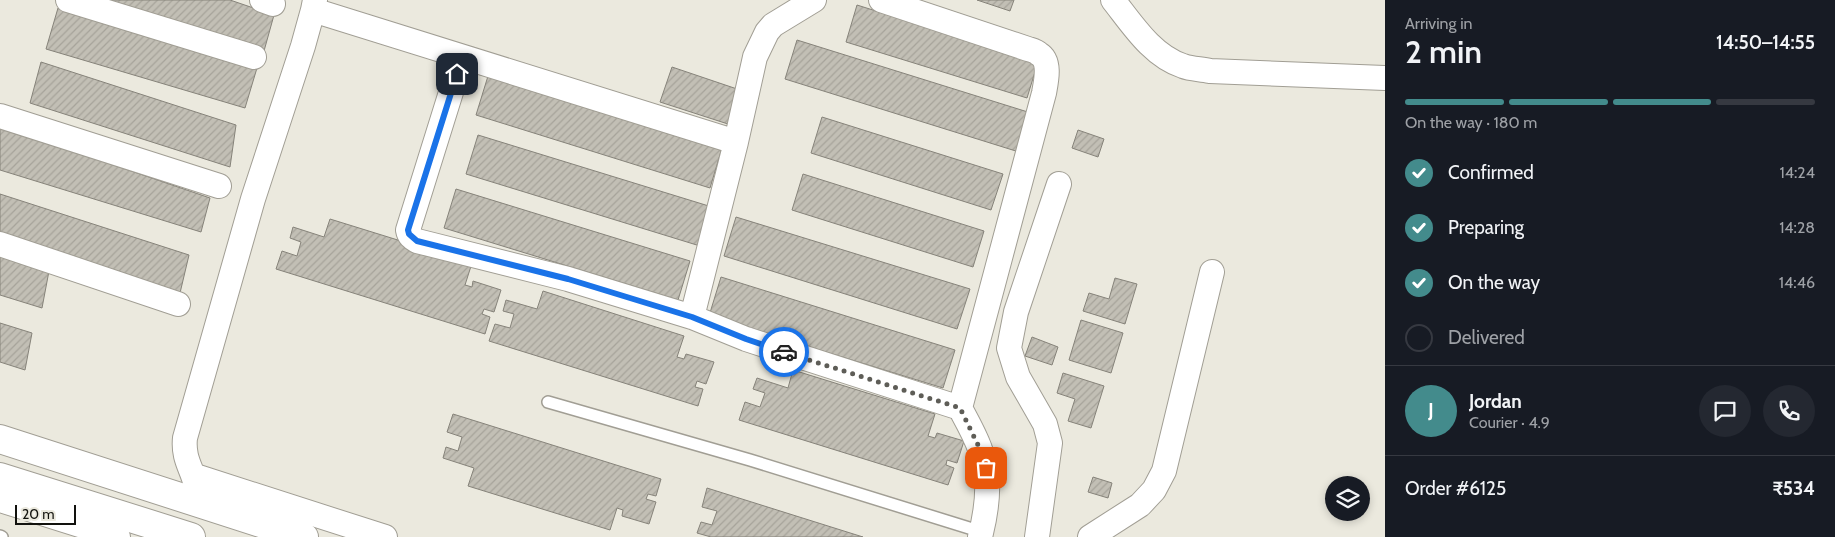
<!DOCTYPE html>
<meta charset="utf-8">
<style>
:root{--surface:#171b24;--page:#242831;--text:#f1f3f6;--muted:#9ea1a6;--line:#363941;--accent:#438b8c}
body{margin:0;font-family:Cabin,sans-serif;background:var(--page);color:var(--text);height:100vh;display:flex;flex-direction:column;font-size:19px;white-space:nowrap}
*{box-sizing:border-box;margin:0}
p{font-size:16px;color:var(--muted)}
.icon{flex:none;width:28px;height:28px;fill:none;stroke:currentColor;stroke-width:2;stroke-linecap:round;stroke-linejoin:round}
.map{position:relative;flex:1;overflow:hidden}
.drawer{display:flex;flex-direction:column;background:var(--surface);width:450px}
.drawer>*{flex:none}
.tools{position:absolute;left:1325px;top:476px;display:grid;gap:10px}
.tools a{display:grid;place-items:center;width:45px;height:45px;border-radius:50%;background:var(--surface);box-shadow:0 2px 8px #0003;font-size:25px}
.scale{position:absolute;left:15px;bottom:12px;width:61px;box-sizing:border-box;padding-left:5px;border:2px solid #12120e;border-top:0;font-size:14px;line-height:18px;white-space:nowrap;color:#12120e;-webkit-text-stroke:4px #ebe9de;paint-order:stroke}
.pin{position:absolute;display:grid;place-items:center;width:42px;height:42px;color:#fff;margin:-21px;border-radius:10px;box-shadow:0 2px 8px #0006}
.courier{position:absolute;display:grid;place-items:center;width:50px;height:50px;margin:-25px;border:4px solid #1a73e8;border-radius:50%;background:#fff;color:#222;box-shadow:0 1px 6px #0007}
.overview em{font-style:normal;font-weight:600}
.overview div{display:flex;flex-direction:column-reverse}
.overview{display:flex;align-items:center;justify-content:space-between;height:85px;padding:0 20px}
h1{font-size:32px;font-weight:600;line-height:38px}
.bar{display:grid;grid-template-columns:repeat(4,1fr);gap:8px 5px;align-content:center;height:60px;padding:0 20px}
.bar i{height:6px;border-radius:4px;background:var(--line)}
.bar .current{background:var(--accent)}
.bar p{grid-column:span 4}
.line{display:flex;align-items:center;gap:12px;padding:0 20px;border-top:1px solid var(--line)}
.line div{flex:1}
.round{display:grid;place-items:center;flex:none;width:52px;height:52px;border-radius:26px;background:var(--page)}
ol{padding:0 20px;list-style:none}
li{display:flex;align-items:center;gap:15px;height:55px}
li p{margin-inline-start:auto}
li .icon{padding:5px;border-radius:50%;background:var(--accent);color:#fff;stroke-width:4}
li:last-child{color:var(--muted)}
li i{width:28px;height:28px;border:2px solid var(--line);border-radius:50%}
main{display:flex;flex:1;min-height:0}
.map>svg:first-child{display:block}
.building{fill:url(#building-hatch);stroke:#86837a}
.lines{fill:none;stroke-linecap:round;stroke-linejoin:round}
.lane-casing{stroke:#a19e94;stroke-width:14}
.street-casing{stroke:#a19e94;stroke-width:26}
.secondary-casing{stroke:#a19e94;stroke-width:30}
.lane{stroke:#fff;stroke-width:11}
.street{stroke:#fff;stroke-width:24}
.secondary{stroke:#fff;stroke-width:28}
.done{stroke:#5e5d57;stroke-width:5;stroke-dasharray:0 9}
.route{stroke:#1a73e8;stroke-width:6}
</style>
<main>
<div class="map">
<svg width="1385" height="537" viewBox="0 0 1385 537">
<defs>
<pattern id="building-hatch" width="6" height="6" patternUnits="userSpaceOnUse" patternTransform="scale(1.25)"><rect width="6" height="6" fill="#c2bfb5"/><path d="M-1 1l2-2M0 6l6-6M5 7l2-2" fill="none" stroke="#a6a39a"/></pattern>
</defs>
<rect width="100%" height="100%" fill="#ebe9de"/>
<!-- building -->
<path class="building" d="M98,0H230L274,15L264,51Z
M977,0H1014L1010,11Z
M857,5L1038,62L1027,98L846,42Z
M58,8L257,68L245,108L46,49Z
M797,40L1031,113L1019,152L785,79Z
M41,62L236,125L230,167L30,103Z
M672,67L743,91L731,125L660,102Z
M488,76L722,148L710,188L476,115Z
M822,117L1003,174L991,210L811,153Z
M0,126L210,198L201,232L0,170Z
M1078,130L1104,139L1098,157L1072,148Z
M478,135L712,207L700,246L466,174Z
M803,174L984,231L973,267L792,210Z
M456,189L690,261L678,300L444,228Z
M0,194L189,255L180,293L0,233Z
M736,217L970,289L957,329L724,256Z
M330,219L472,263L465,285L472,287L473,281L501,290L494,312L484,309L482,314L490,317L485,334L276,269L282,251L297,256L301,242L290,238L293,227L324,237Z
M0,255L49,271L42,308L0,295Z
M721,277L955,350L943,388L709,316Z
M1115,278L1137,284L1125,324L1083,311L1089,293L1109,299Z
M543,291L684,336L677,357L684,359L686,354L714,362L706,384L697,381L695,387L703,389L698,406L489,341L495,324L510,328L514,314L503,311L506,300L537,309Z
M1081,320L1123,333L1111,373L1069,360Z
M0,323L32,333L25,370L0,362Z
M1032,337L1058,347L1052,365L1025,356Z
M793,370L935,414L928,436L935,438L937,433L964,441L957,463L947,460L946,465L954,468L948,485L739,420L745,402L760,407L765,393L753,389L757,378L788,388Z
M1063,373L1104,386L1091,428L1068,421L1075,399L1057,393Z
M453,414L661,479L656,496L648,494L646,499L656,502L649,524L622,516L623,510L617,508L610,530L468,486L474,468L443,458L446,447L458,451L462,437L447,432Z
M1093,477L1112,483L1108,498L1088,492Z
M707,488L863,537H711L697,533L701,522L712,525L717,511L702,507Z"/>
<g class="lines">
<!-- lane casing -->
<g class="lane-casing">
<path id="lane" d="M548,402L750,460L982,532
M0,536L2,537"/>
</g>
<!-- street casing -->
<g class="street-casing">
<path id="street" d="M68,0L254,57
M262,0L273,4
M881,0L1028,49C1031,50 1036,51 1039,54C1051,61 1046,82 1044,93L960,408
M1113,0C1132,24 1152,56 1183,66C1191,69 1201,69 1210,71L1385,78
M313,10L736,142
M462,57L408,230C409,236 412,238 417,241L568,279L692,317L746,339L960,408C967,421 975,435 980,449C992,476 987,510 980,537
M0,116L219,186
M0,244L178,304
M692,317L736,142L755,57L767,32L773,25L814,0
M195,476L385,537
M0,500L118,537
M196,502C200,474 182,466 185,438L253,199L303,46L313,10L315,0
M1037,537L1050,443L1045,424L1018,377L1009,348L1016,312L1059,184
M1090,537L1140,505L1154,490L1164,471L1212,272"/>
</g>
<!-- secondary casing -->
<g class="secondary-casing">
<path id="secondary" d="M0,439L304,537
M0,477L191,537"/>
</g>
<!-- lane -->
<use href="#lane" class="lane"/>
<!-- street -->
<use href="#street" class="street"/>
<!-- secondary -->
<use href="#secondary" class="secondary"/>
</g>
<g class="lines">
<!-- done -->
<path class="done" d="M784,352L960,408L981,451L986,468"/>
<!-- route -->
<path class="route" d="M457,74L408,230L409,234L417,241L568,279L692,317L746,339L784,352"/>
</g>
</svg>
<div class="tools">
<a><svg class="icon" aria-label="layers" viewBox="0 0 24 24"><path d="M12 4l9 5-9 5-9-5zM3 14l9 5 9-5"/></svg></a>
</div>
<div class="scale">20 m</div>
<div class="pin" style="left:986px;top:468px;background:#ea580c"><svg class="icon" aria-label="bag" viewBox="0 0 24 24"><path d="M5 8h14l-1 12H6zM9 8a3 3 0 0 1 6 0"/></svg></div>
<div class="pin" style="left:457px;top:74px;background:#1f2937"><svg class="icon" aria-label="home" viewBox="0 0 24 24"><path d="M3 11l9-7 9 7M6 9v11h12V9"/></svg></div>
<div class="courier" style="left:784px;top:352px"><svg class="icon" aria-label="car" viewBox="0 0 24 24"><path d="M5 17H2v-5l4-1 3-4h7l3 4 3 1v5h-3M9 17h6M6 11h13"/><circle cx="7" cy="17" r="2"/><circle cx="17" cy="17" r="2"/></svg></div>
</div>
<section class="drawer">
<div class="overview"><div><h1>2 min</h1><p>Arriving in</p></div><em>14:50–14:55</em></div>
<div class="bar"><i class="current"></i><i class="current"></i><i class="current"></i><i></i><p>On the way · 180 m</p></div>
<ol>
<li><svg class="icon" aria-label="check" viewBox="0 0 24 24"><path d="M5 12l5 5 9-10"/></svg>Confirmed<p>14:24</p></li>
<li><svg class="icon" aria-label="check" viewBox="0 0 24 24"><path d="M5 12l5 5 9-10"/></svg>Preparing<p>14:28</p></li>
<li><svg class="icon" aria-label="check" viewBox="0 0 24 24"><path d="M5 12l5 5 9-10"/></svg>On the way<p>14:46</p></li>
<li><i></i>Delivered</li>
</ol>
<div class="line" style="height:90px"><b class="round" style="background:var(--accent);color:#fff">J</b><div><b>Jordan</b><p>Courier · 4.9</p></div><a class="round"><svg class="icon" aria-label="chat" viewBox="0 0 24 24"><path d="M4 5h16v11H9l-5 4z"/></svg></a><a class="round"><svg class="icon" aria-label="phone" viewBox="0 0 24 24"><path d="M5 4h4l2 5-3 2q2 4 5 5l2-3 5 2v4C11 20 4 13 5 4z"/></svg></a></div>
<div class="line" style="height:65px"><div>Order #6125</div><b>₹534</b></div>
</section>
</main>
